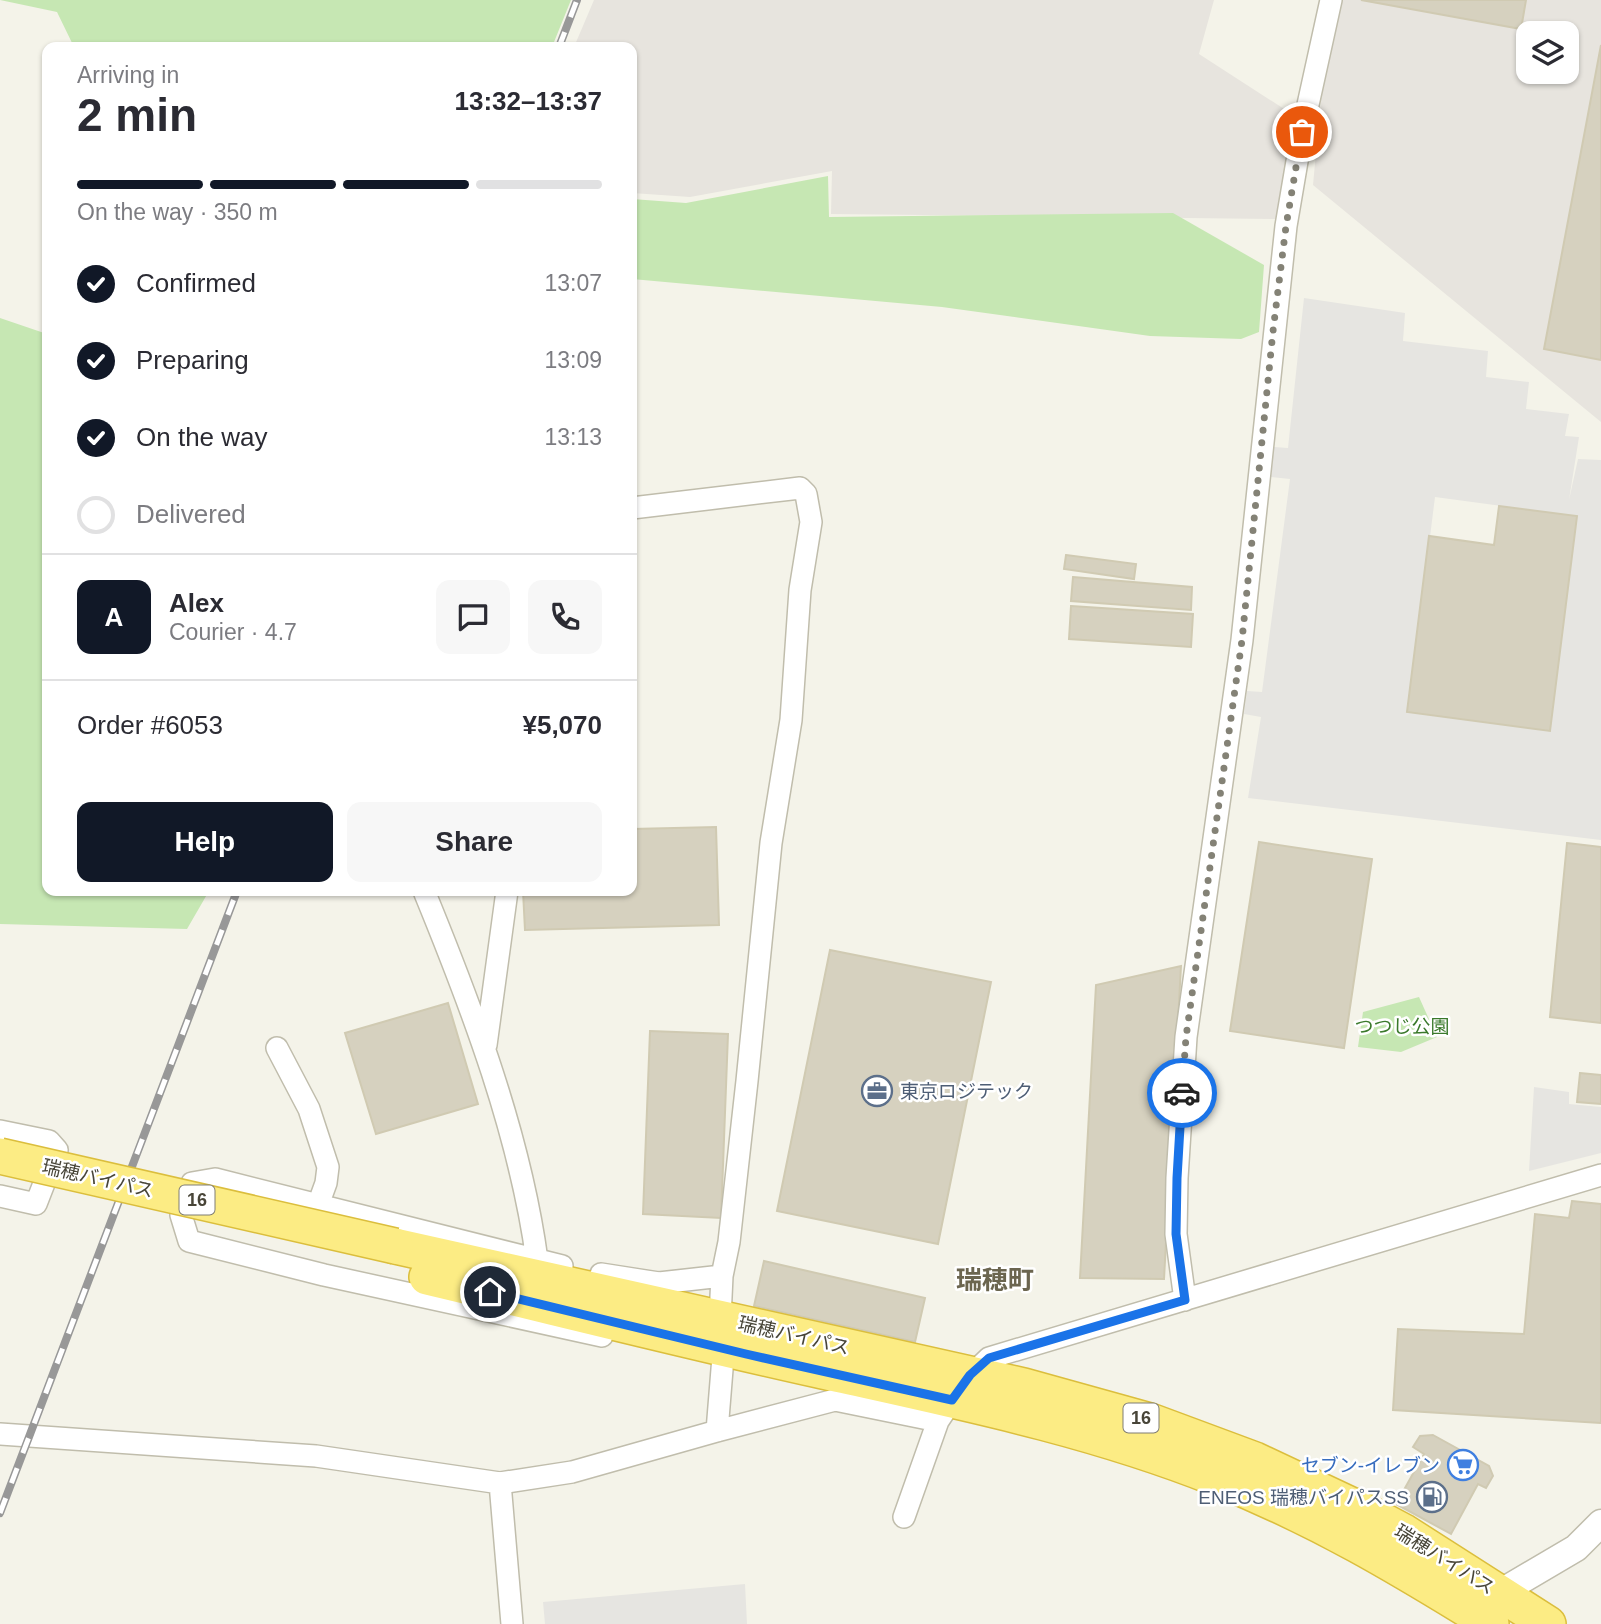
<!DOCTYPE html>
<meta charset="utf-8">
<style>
:root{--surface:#fff;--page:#f7f7f7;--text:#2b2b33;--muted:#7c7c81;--line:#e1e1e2;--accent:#111827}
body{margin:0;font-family:Arial,"Noto Sans JP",sans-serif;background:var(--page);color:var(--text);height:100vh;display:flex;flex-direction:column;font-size:26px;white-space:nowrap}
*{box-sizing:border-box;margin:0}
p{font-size:23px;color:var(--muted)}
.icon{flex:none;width:38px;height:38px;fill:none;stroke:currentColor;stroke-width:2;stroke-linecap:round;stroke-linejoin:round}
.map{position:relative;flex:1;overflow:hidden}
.sheet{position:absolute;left:42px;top:42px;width:595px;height:854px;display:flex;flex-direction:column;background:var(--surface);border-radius:14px;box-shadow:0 2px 5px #0004}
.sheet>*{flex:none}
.fabs{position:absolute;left:1516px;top:21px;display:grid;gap:14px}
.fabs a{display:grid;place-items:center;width:63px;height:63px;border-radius:14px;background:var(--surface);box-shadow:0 2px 5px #0004;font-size:35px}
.pin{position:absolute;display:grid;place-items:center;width:60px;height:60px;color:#fff;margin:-30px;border:4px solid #fff;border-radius:50%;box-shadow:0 2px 7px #0007}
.courier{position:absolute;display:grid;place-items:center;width:70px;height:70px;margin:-35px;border:5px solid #1a73e8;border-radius:50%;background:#fff;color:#222;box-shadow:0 2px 9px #0007}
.headline em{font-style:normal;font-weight:700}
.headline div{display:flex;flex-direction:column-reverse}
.headline{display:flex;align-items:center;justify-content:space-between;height:119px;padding:0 35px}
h1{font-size:46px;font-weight:700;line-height:52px}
.bar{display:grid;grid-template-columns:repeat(4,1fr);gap:10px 7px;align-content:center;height:84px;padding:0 35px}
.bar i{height:9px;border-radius:5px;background:var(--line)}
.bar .selected{background:var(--accent)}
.bar p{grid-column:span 4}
.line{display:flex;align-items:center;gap:18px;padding:0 35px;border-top:2px solid var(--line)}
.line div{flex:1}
.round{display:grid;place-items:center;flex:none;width:74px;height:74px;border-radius:14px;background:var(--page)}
ol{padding:0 35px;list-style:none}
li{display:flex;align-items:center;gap:21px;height:77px}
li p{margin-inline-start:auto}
li .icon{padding:7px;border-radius:50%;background:var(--accent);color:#fff;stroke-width:4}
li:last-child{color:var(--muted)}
li i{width:38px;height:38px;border:4px solid var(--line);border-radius:50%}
.action{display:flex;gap:14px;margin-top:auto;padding:14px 35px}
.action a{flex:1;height:80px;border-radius:14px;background:var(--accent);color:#fff;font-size:28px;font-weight:700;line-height:80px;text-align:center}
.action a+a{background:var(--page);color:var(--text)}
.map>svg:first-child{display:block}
.industrial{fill:#e7e4de;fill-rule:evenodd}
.green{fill:#c6e7b3}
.parking{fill:#e6e5e1;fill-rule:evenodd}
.building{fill:#d6d1bf;stroke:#d0cab2;stroke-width:2}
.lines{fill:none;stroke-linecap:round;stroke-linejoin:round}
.minor-casing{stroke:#c0bdac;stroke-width:24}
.tertiary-casing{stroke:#c0bdac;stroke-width:29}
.trunk-casing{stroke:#dbbe3d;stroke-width:38}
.minor{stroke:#fff;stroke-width:21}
.tertiary{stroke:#fff;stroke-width:26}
.trunk{stroke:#fcec84;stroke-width:35}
.rail-casing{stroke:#989898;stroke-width:8}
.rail{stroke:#fff;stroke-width:5;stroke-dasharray:16;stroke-linecap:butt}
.trunk-bridge-casing{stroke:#dbbe3d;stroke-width:38;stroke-linecap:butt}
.trunk-bridge{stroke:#fcec84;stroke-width:35}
.done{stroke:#848276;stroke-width:7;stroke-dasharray:0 12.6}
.route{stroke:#1a73e8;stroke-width:9}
.labels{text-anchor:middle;stroke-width:5;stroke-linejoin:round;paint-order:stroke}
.shield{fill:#fff;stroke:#7f7d74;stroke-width:2}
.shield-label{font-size:18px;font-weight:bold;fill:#484538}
.park-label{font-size:19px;fill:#3a792b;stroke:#fff}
.service-label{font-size:19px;fill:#4e5e75;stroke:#fff;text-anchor:start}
.street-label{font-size:19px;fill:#484538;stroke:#fff}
.shop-label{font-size:19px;fill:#366cbe;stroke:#fff;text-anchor:end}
.district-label{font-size:26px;font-weight:bold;fill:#6b654f;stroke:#fff}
</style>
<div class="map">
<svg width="1601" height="1624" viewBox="0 0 1601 1624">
<rect width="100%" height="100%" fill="#f4f3e9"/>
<!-- industrial -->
<path class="industrial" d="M594,0H1214L1199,54L1295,116L1276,219L831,214L832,171L690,197L632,193V47H574Z
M1342,0H1601V422L1313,185L1322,89ZM1528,33H1566V72H1528Z"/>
<!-- green -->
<path class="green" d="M0,0H571L552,47H74L57,12Z
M828,176L829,217L1173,213L1264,265L1259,332L1241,339L1150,336L942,307L632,279V199L686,203Z
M0,318L47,334V891H209L187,929L0,924Z
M1419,997L1437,1037L1401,1052L1358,1047L1363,1012Z"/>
<!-- parking -->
<path class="parking" d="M1304,298L1405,313L1403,341L1488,351L1486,377L1529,382L1526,409L1569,414L1565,436L1579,437L1569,500L1578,459L1601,460V840L1248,798L1261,717L1244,714L1247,691L1262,692L1290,479L1271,477L1274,447L1288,448ZM1435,497L1577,516L1550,730L1408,712Z
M1534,1087L1569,1092V1104L1601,1107V1153L1529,1171Z
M745,1584L747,1624H545L543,1602Z"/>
<!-- building -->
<path class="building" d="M1361,0H1526L1521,29Z
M1601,45V360L1544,349Z
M1499,506L1577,516L1550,731L1407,712L1429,536L1494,545Z
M1066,555L1136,564L1134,579L1064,569Z
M1073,577L1192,587L1191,610L1071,601Z
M1071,606L1193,614L1191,647L1069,639Z
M716,827L719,925L525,930L523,891H632V829Z
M1259,842L1372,859L1344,1048L1230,1031Z
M1567,843L1601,847V1023L1550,1017Z
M830,950L991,982L938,1244L777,1211Z
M1181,966L1164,1279L1080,1278L1096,985Z
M448,1003L478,1104L376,1134L345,1033Z
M650,1031L728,1034L721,1218L643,1214Z
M1580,1073L1601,1075V1104L1577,1102Z
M1572,1201L1601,1204V1423L1393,1410L1398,1329L1524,1334L1535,1214L1569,1218Z
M764,1261L925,1298L915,1342L754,1306Z
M1433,1435L1489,1466L1493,1476L1486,1488L1478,1484L1451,1534L1396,1504L1424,1454L1413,1447L1420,1436Z"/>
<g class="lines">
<!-- minor casing -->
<g class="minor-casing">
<path id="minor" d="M632,508L800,488L806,494L811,522L800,590L791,720L771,843L747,1081L729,1242L722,1276L720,1318
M424,891C472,1008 520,1134 537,1260
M486,1045L507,891
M277,1048L309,1109L328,1167L326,1183L318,1205
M0,1131L49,1141L57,1150L36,1204L0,1196
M562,1266L215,1179L192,1183L181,1215L189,1241L324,1275L602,1336
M601,1274L659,1283L722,1276
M1185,1300L1176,1234L1177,1178L1186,1037L1242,640L1286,226L1302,132L1331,0
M967,1379L989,1358L1601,1175
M717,1431L723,1357
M0,1434L316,1456L500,1483L572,1472L717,1431L835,1400L938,1421
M500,1483L512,1624
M904,1517L938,1421L944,1412"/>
</g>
<!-- tertiary casing -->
<g class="tertiary-casing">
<path id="tertiary" d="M1486,1601L1576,1548L1601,1523"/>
</g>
<!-- trunk casing -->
<g class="trunk-casing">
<path id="trunk" d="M395,1246L1024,1386L1150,1421L1255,1460L1372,1515L1404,1532L1548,1624
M427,1277C557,1308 687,1341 818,1370C952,1400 1088,1427 1216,1478C1317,1518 1399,1567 1491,1624"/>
</g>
<!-- minor -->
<use href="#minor" class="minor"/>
<!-- tertiary -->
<use href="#tertiary" class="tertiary"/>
<!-- trunk -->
<use href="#trunk" class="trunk"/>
<!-- rail casing -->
<g class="rail-casing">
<path id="rail" d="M559,47L577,0
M0,1513L237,891"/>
</g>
<!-- rail -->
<use href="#rail" class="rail"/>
<!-- trunk-bridge casing -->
<g class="trunk-bridge-casing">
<path id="trunk-bridge" d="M0,1156L395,1246"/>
</g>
<!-- trunk-bridge -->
<use href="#trunk-bridge" class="trunk-bridge"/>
</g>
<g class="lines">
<!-- done -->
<path class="done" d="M1182,1093L1186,1037L1242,640L1273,331L1286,226L1302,132"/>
<!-- route -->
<path class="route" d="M490,1292L746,1354L952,1400L970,1375L989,1358L1185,1300L1176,1234L1177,1178L1182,1093"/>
</g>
<!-- icons -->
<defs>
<g id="office-ring" transform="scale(1.575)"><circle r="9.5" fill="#fff" stroke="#5c6f8a" stroke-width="1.5"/><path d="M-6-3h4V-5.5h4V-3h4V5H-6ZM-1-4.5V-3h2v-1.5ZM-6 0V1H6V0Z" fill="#5c6f8a"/></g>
<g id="supermarket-ring" transform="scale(1.575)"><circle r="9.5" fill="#fff" stroke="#3f7fe0" stroke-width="1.5"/><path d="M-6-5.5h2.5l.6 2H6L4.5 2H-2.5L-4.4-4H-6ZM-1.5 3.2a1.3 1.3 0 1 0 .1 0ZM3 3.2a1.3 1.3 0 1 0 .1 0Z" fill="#3f7fe0"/></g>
<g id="fuel-ring" transform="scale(1.575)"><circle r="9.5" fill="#fff" stroke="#5c6f8a" stroke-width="1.5"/><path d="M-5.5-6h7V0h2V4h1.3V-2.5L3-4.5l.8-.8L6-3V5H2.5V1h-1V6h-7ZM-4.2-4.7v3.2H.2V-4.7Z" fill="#5c6f8a"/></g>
</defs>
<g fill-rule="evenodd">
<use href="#office-ring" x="877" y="1091"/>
<use href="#supermarket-ring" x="1463" y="1465"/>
<use href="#fuel-ring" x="1432" y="1497"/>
</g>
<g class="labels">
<!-- shield labels -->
<g class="shield">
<rect x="179.5" y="1185.5" width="35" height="29" rx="5"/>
<rect x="1123.5" y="1403.5" width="35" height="29" rx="5"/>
</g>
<g class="shield-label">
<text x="197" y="1206">16</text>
<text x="1141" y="1424">16</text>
</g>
<!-- park labels -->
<g class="park-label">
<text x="1402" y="1033">つつじ公園</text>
</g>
<!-- service labels -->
<g class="service-label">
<text x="900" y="1098">東京ロジテック</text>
<text x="1409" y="1504" text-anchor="end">ENEOS 瑞穂バイパスSS</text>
</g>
<!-- street labels -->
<g class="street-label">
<text transform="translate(98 1178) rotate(13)" y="7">瑞穂バイパス</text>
<text transform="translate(794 1335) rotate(13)" y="7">瑞穂バイパス</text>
<text transform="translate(1445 1559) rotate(32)" y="7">瑞穂バイパス</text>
</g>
<!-- shop labels -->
<g class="shop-label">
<text x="1440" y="1472">セブン-イレブン</text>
</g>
<!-- district labels -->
<g class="district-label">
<text x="995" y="1289">瑞穂町</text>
</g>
</g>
</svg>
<div class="fabs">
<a><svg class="icon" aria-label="layers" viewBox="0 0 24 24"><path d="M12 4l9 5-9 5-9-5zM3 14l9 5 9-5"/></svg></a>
</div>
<div class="pin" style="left:1302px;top:132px;background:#ea580c"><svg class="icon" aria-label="bag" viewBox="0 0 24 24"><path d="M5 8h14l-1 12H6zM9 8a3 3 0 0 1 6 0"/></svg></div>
<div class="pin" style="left:490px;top:1292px;background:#1f2937"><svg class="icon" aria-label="home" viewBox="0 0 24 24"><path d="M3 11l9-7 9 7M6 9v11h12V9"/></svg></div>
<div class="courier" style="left:1182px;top:1093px"><svg class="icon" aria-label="car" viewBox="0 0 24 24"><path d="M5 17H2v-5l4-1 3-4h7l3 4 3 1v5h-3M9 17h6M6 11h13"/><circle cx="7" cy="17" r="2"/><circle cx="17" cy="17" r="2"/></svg></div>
<section class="sheet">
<div class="headline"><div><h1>2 min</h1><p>Arriving in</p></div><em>13:32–13:37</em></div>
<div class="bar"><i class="selected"></i><i class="selected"></i><i class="selected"></i><i></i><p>On the way · 350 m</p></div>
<ol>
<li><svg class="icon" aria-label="check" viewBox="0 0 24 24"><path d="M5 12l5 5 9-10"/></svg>Confirmed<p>13:07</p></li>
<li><svg class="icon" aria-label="check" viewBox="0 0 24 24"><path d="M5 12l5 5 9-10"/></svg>Preparing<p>13:09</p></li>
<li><svg class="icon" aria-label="check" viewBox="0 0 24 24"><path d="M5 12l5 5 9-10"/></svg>On the way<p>13:13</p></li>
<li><i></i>Delivered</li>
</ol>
<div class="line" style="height:126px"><b class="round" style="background:var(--accent);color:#fff">A</b><div><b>Alex</b><p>Courier · 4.7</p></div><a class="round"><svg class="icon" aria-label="chat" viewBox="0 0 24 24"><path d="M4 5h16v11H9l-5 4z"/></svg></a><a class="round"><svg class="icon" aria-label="phone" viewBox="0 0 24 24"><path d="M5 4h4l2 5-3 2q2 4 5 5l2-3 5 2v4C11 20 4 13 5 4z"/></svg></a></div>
<div class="line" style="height:91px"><div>Order #6053</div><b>¥5,070</b></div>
<div class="action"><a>Help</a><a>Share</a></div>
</section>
</div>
